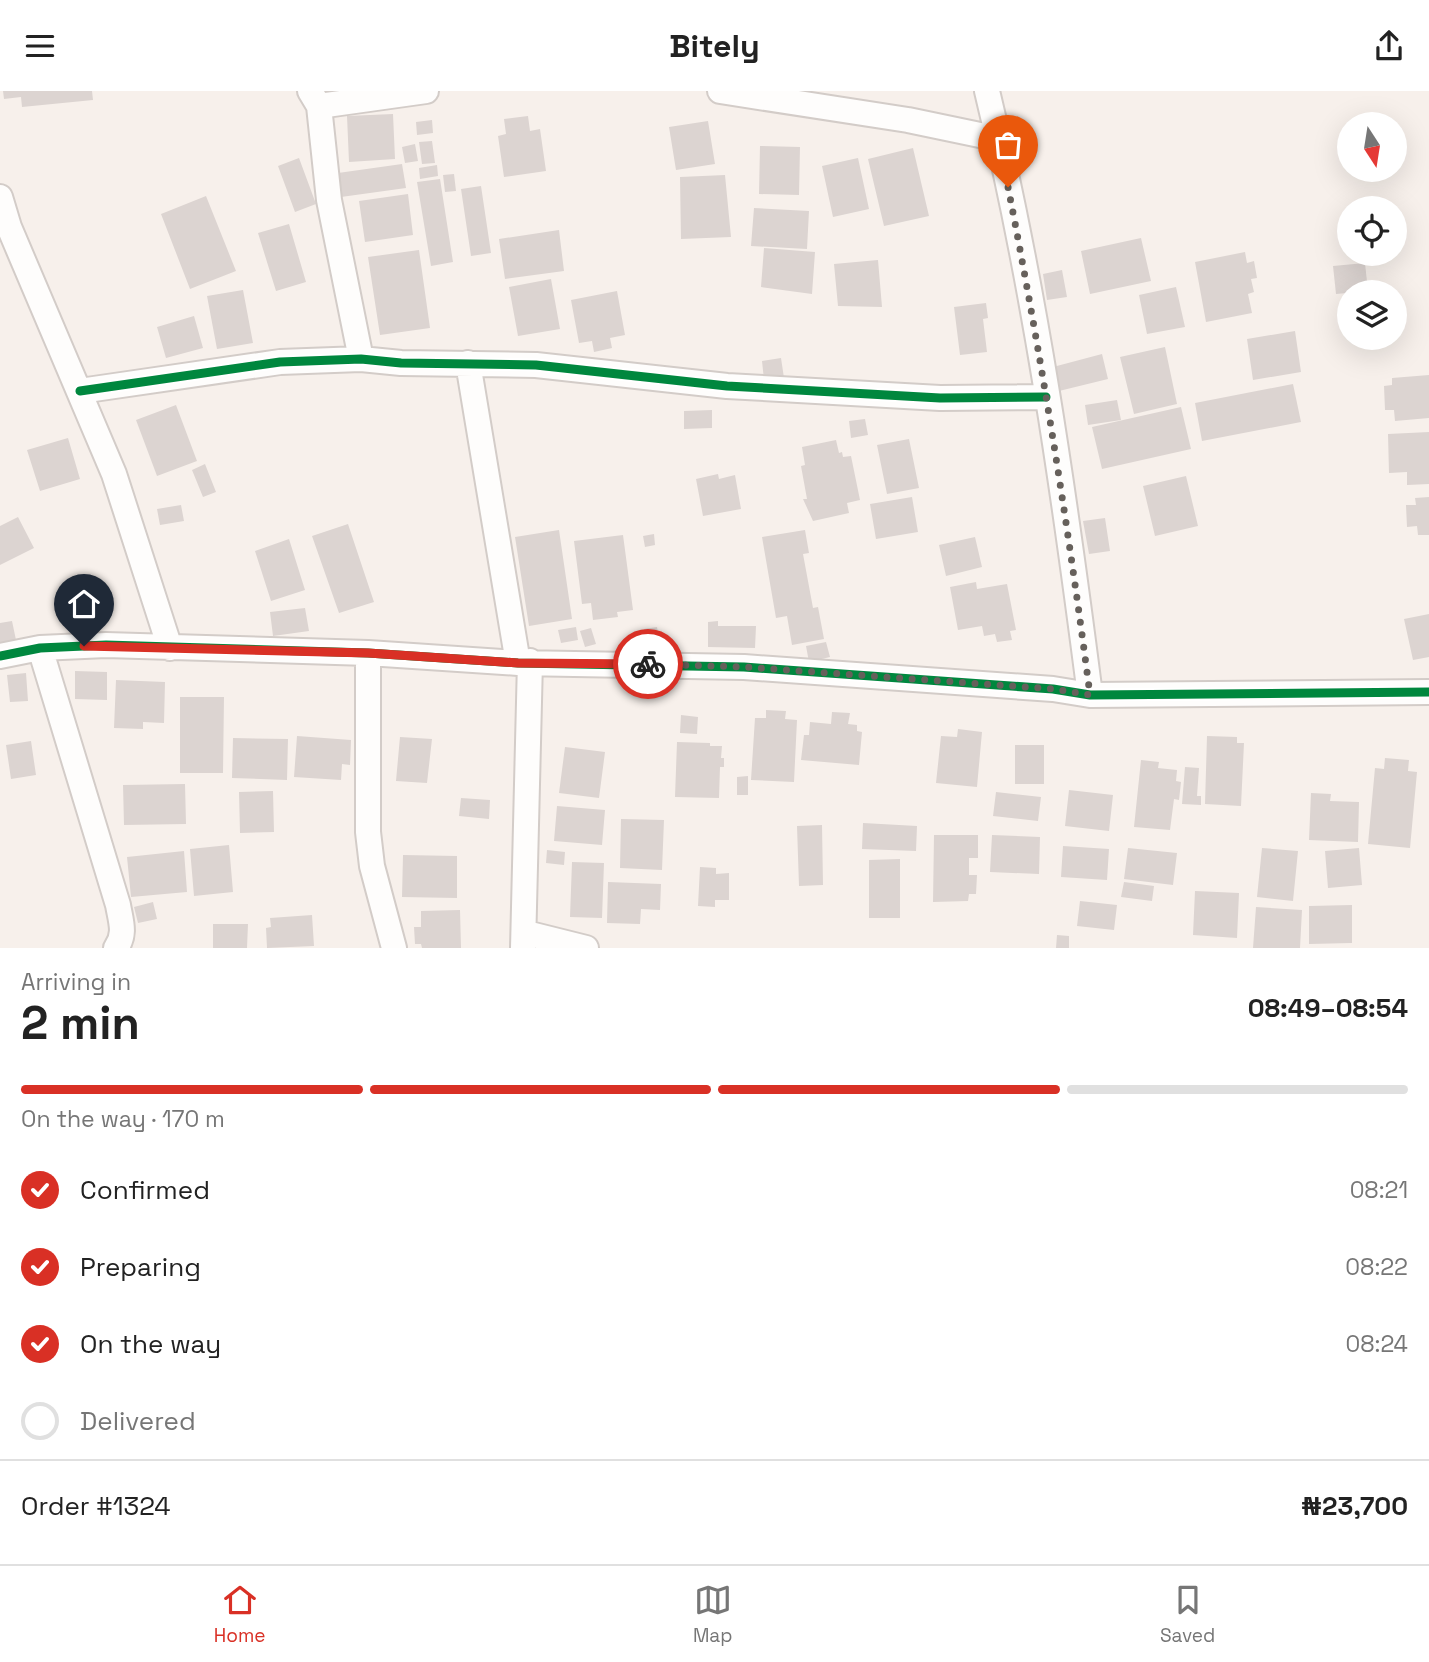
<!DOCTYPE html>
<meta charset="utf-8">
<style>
:root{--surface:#fff;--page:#f2f2f2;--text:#222;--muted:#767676;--line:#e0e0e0;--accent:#d93025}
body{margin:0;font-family:"Space Grotesk",sans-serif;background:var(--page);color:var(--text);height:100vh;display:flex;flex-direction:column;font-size:26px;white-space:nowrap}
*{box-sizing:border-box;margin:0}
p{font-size:23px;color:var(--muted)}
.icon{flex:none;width:38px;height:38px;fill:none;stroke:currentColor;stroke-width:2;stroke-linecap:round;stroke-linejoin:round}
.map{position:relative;height:857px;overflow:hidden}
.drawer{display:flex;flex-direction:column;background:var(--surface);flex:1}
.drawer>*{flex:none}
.needle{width:46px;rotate:168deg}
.fabs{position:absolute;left:1337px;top:21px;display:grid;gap:14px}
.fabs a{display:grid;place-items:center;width:70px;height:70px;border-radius:50%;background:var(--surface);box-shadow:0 7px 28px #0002;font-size:35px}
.pin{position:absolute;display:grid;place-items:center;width:60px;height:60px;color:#fff;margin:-72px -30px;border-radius:50% 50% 50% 0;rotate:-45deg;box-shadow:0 0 7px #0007}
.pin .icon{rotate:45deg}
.courier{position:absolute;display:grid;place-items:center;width:70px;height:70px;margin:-35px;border:5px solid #d93025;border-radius:50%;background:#fff;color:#222;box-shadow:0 2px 9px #0007}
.overview em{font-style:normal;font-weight:600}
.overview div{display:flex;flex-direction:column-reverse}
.overview{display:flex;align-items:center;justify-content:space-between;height:119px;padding:0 21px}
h1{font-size:46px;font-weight:600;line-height:52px}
.bar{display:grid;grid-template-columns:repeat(4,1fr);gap:10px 7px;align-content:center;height:84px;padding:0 21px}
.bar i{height:9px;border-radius:5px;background:var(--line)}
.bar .current{background:var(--accent)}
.bar p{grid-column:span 4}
.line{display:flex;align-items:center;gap:18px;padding:0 21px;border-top:2px solid var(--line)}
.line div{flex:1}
ol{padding:0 21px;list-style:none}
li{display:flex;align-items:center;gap:21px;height:77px}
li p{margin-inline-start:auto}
li .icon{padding:7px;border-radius:50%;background:var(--accent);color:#fff;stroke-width:4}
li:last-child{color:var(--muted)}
li i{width:38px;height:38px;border:4px solid var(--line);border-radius:50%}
header{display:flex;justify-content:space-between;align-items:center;height:91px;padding:0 21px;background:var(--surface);font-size:32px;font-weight:600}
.dock{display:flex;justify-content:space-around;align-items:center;height:98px;border-top:2px solid var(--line);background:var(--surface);font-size:19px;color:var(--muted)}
.dock a{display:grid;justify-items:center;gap:4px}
.dock .current{color:var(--accent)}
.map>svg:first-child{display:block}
.building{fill:#dcd4d1}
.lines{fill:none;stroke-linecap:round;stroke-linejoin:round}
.minor-casing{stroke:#d3ccc8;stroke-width:28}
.minor{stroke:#fefdfc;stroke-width:24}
.cycleway-casing{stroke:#fff;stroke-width:13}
.cycleway{stroke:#00873e;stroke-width:9}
.done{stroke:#66605b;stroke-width:7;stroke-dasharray:0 12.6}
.route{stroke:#d93025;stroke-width:9}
</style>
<header><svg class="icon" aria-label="menu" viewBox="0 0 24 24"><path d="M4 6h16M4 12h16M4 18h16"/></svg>Bitely<svg class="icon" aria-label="share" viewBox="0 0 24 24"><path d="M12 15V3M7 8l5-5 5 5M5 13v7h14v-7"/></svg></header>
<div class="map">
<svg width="1429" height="857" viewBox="0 0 1429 857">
<rect width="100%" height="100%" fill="#f7f0eb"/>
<!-- building -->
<path class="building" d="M3,0H92L93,9L22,16L21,6L4,8Z
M393,23L395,68L349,71L347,25Z
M528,25L530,40L540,38L546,80L504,86L498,45L506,43L504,28Z
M432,29L433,42L417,44L416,31Z
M708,30L715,73L676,79L669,36Z
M432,50L435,72L422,73L419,51Z
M415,53L418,70L405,72L402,56Z
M760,55L800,56L799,104L759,103Z
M913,57L929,125L884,135L868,68Z
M299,67L316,113L295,121L278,75Z
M858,67L869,118L833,126L822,75Z
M402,73L406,97L341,106L338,82Z
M437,74L438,85L420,88L419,77Z
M454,83L456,100L445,101L443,84Z
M725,84L731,146L681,148L680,86Z
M440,88L453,171L431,175L417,91Z
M481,95L491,162L471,165L461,98Z
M408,103L413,144L365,151L359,110Z
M206,105L236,180L190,198L161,123Z
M754,117L809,120L807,158L751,155Z
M289,133L306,191L276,200L258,142Z
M559,139L564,180L505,188L499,148Z
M1141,147L1151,190L1090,203L1081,160Z
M764,157L815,161L812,203L761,196Z
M419,159L430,237L380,244L368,166Z
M1245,161L1247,172L1254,170L1257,187L1251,188L1254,201L1248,203L1252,222L1206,231L1195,171Z
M878,169L882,216L838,215L834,173Z
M1365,172L1368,200L1336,203L1333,175Z
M1062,179L1067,206L1047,209L1043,183Z
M551,188L560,238L518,245L509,196Z
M1176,196L1185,236L1147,243L1139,204Z
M243,199L253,252L217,258L207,205Z
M617,200L625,244L610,247L612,257L594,261L592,250L579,252L571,209Z
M986,212L988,227L983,228L987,261L960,264L954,216Z
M194,225L203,257L166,267L157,236Z
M1295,240L1301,281L1253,289L1247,248Z
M1165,256L1177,313L1134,323L1120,266Z
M1102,263L1108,288L1059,300L1053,276Z
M781,267L784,287L764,289L762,270Z
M1429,284V327L1395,330L1394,319H1385L1384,295L1392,294V287Z
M1293,293L1301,331L1202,350L1195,312Z
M1117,309L1121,329L1088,334L1085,314Z
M176,314L197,370L157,385L136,329Z
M1181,316L1191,358L1102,378L1092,336Z
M712,319V337L684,338V320Z
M865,328L868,344L851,347L849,330Z
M1429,341V393L1407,394V381L1389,382L1388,343Z
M68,347L80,388L40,400L27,359Z
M909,348L919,397L887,403L877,354Z
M836,349L839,362L842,361L843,366L851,365L860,409L847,412L849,422L813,430L803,408H807L801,375L805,374L802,356Z
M205,373L216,401L203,406L192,379Z
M718,383L719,388L735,384L741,418L703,425L696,388Z
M1186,385L1198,435L1155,445L1143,395Z
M912,406L918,441L876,448L870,413Z
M1429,406V444H1418L1417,435L1407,436L1406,414H1416L1415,407Z
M181,414L184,430L160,434L157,418Z
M18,426L34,457L0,474V435Z
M1105,427L1110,460L1089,463L1083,430Z
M348,433L374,511L339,522L312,445Z
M559,439L572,528L529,535L515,446Z
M805,439L809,462L803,463L813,517L818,516L824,548L792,554L787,525L776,527L762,446Z
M654,443L655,454L645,456L643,445Z
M623,444L633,519L617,521L618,526L593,529L591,512L582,513L574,450Z
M975,446L982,476L946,485L939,454Z
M289,448L305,499L271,510L255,460Z
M976,491L977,498L1007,493L1016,539L1010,540L1012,549L997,551L995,543L984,545L982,535L958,539L950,496Z
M305,517L309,540L273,545L270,521Z
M1429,523V566L1413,569L1404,528Z
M12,530L16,549L0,552V532Z
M718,530V535H756L755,557L708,556V531Z
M576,536L578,549L561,552L558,539Z
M657,536L659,548L646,549L644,538Z
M591,537L596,553L585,556L580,540Z
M826,551L830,566L809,571L806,555Z
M75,580L107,581V609L75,608Z
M26,582L28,610L10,611L7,584Z
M116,589L165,591L164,632L143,631V638L114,637Z
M180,606H224L223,682H180Z
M766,619L786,620L785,628L797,629L794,691L751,689L755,627H766Z
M832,621L850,622L848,633L857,634V640L862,641L859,674L801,669L804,644H809L810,631L831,633Z
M681,624L698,626L697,643L680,642Z
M958,638L982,641L977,696L936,692L941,645L957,646Z
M297,645L351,649L350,674L342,673L341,689L294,686Z
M1207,645L1237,646V652H1244L1241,715L1205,713Z
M400,646L432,648L427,692L396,690Z
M233,647L288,648L287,689L232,687Z
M31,650L36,684L11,688L6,654Z
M677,651L710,652V655H722L721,667H724V676H720L719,707L675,706Z
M1015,654H1044V693H1015Z
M565,656L605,661L599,707L559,702Z
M1385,667L1409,669L1408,680L1417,681L1410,757L1368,753L1375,677L1384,678Z
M1141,669L1159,671L1158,677L1177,679L1176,690L1181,691L1179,709L1174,708L1170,739L1134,736Z
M1185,676L1199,677L1197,705H1201V714L1182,713Z
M748,685V704H737V686Z
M185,693L186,733L124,734L123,694Z
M1069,699L1113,704L1109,740L1065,735Z
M273,700L274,741L240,742L239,701Z
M996,701L1041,706L1038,730L993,725Z
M1311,702L1331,703L1330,710L1359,711L1358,751L1309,749Z
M461,707L490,709L489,728L459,725Z
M557,715L605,719L602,754L554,750Z
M621,728L664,729L662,779L620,777Z
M863,732L917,735L916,760L862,758Z
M822,734L823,794L799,795L797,735Z
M934,744H978V767H969V784H977L976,803H969L968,810L933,811Z
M992,744L1040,746L1039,783L990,781Z
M229,754L233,801L194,805L190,758Z
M1063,755L1109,758L1107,789L1061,786Z
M1128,757L1177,762L1173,794L1124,788Z
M1262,757L1298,760L1293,810L1257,806Z
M1359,757L1362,794L1328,797L1325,760Z
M547,759L565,761L564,774L546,772Z
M184,760L187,801L131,806L127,766Z
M403,764L457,765V807L402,806Z
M900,768V827H869V769Z
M572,771L604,772L602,827L570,826Z
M700,776L716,777V783L729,782V809H715V816L698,815Z
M608,791L661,793L660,819L641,818L640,833L607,832Z
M1124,791L1154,795L1152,810L1121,806Z
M1195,800L1239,802L1237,847L1193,844Z
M1080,810L1117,814L1114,839L1077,835Z
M153,811L157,828L138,832L134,816Z
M1352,814V852L1309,853V815Z
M1256,816L1302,819L1300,857H1253Z
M460,819L461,857H422L421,853H415L414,836H421V820Z
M312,824L314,855L267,857L266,837L271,836L270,827Z
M213,833H248L247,857H213Z
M1057,844L1069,845V857H1056Z"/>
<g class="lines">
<!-- minor casing -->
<g class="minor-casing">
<path id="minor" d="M310,0L319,15L329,109L361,268
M720,0L908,29L999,48
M987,0C1035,198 1064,401 1090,604
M319,15L426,0
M0,106L9,136L114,383L170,557
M468,272L518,572
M80,300L280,271L361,268L401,272L536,274L727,295L940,307L1046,306
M40,557L118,814C121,831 126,843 116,857
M368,562V741L372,775L394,857
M0,565L40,557L106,554L368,562L518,572L744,576L1053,598L1090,604L1429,601
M526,842L586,857
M523,857L530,570"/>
</g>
<!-- minor -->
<use href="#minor" class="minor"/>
<!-- cycleway casing -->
<g class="cycleway-casing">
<path id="cycleway" d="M80,300L280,271L361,268L401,272L536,274L727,295L940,307L1046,306
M0,565L40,557L106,554L368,562L518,572L744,576L1053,598L1090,604L1429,601"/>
</g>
<!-- cycleway -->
<use href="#cycleway" class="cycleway"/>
</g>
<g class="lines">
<!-- done -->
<path class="done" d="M648,573L744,576L1054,598L1090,604C1068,433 1041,264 1008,96"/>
<!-- route -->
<path class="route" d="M84,555L368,562L518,572L648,573"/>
</g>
</svg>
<div class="fabs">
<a><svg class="needle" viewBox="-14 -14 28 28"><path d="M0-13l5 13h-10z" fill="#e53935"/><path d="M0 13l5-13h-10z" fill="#767676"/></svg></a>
<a><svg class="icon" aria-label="locate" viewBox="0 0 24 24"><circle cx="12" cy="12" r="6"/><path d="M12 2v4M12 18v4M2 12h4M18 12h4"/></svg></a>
<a><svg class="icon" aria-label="layers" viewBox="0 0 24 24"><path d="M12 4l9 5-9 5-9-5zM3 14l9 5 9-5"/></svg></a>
</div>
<div class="pin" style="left:1008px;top:96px;background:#ea580c"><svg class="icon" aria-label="bag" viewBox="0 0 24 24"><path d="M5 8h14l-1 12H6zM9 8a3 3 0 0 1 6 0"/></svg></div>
<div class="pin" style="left:84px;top:555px;background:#1f2937"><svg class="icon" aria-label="home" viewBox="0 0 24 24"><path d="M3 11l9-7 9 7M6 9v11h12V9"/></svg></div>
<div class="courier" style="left:648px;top:573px"><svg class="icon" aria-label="bike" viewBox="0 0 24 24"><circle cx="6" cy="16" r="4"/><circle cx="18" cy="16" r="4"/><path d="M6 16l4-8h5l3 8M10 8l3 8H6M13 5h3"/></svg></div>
</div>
<section class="drawer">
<div class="overview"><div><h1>2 min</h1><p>Arriving in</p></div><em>08:49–08:54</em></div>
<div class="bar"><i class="current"></i><i class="current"></i><i class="current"></i><i></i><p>On the way · 170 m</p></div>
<ol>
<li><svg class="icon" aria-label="check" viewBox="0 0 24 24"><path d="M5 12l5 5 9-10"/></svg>Confirmed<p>08:21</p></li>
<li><svg class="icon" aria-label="check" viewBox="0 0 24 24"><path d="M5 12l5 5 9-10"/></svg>Preparing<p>08:22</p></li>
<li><svg class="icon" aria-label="check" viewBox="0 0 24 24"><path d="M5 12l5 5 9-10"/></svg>On the way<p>08:24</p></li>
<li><i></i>Delivered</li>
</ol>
<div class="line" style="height:91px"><div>Order #1324</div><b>₦23,700</b></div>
</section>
<nav class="dock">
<a class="current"><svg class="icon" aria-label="home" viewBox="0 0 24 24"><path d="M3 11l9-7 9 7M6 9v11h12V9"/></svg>Home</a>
<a><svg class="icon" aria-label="map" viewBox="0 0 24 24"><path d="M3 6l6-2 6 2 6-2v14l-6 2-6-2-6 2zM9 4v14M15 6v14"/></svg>Map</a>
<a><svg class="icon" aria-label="saved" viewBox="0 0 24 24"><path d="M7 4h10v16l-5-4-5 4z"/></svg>Saved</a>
</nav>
